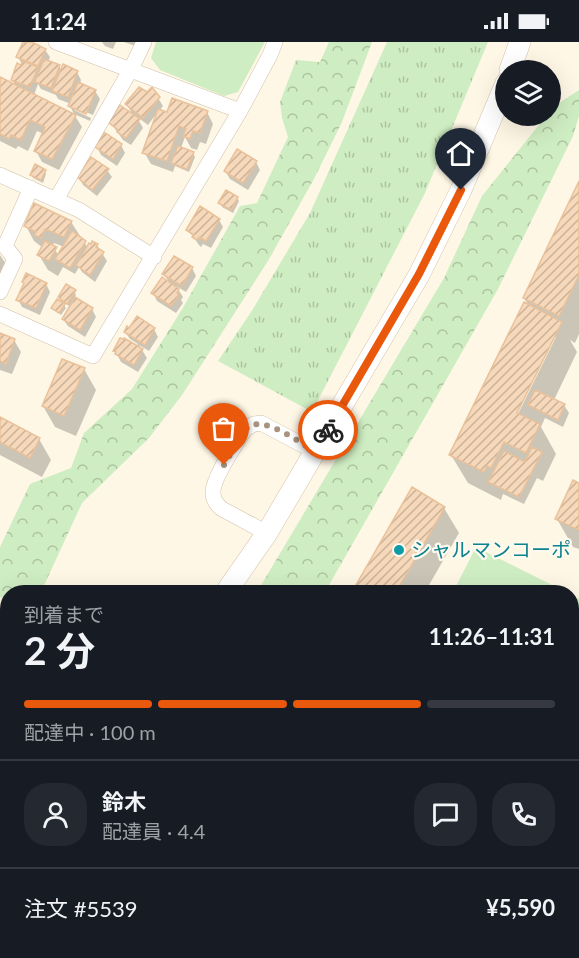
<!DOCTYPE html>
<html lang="ja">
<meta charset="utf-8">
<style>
:root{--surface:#171b24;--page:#242831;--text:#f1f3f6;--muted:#9ea1a6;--line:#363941;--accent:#ea580c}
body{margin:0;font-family:Lato,"Noto Sans JP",sans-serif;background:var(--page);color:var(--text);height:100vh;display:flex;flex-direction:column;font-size:22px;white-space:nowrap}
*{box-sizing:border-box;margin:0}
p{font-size:20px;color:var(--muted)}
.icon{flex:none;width:33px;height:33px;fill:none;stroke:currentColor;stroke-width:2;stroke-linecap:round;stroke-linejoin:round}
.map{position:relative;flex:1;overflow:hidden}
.sheet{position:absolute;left:0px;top:543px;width:579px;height:374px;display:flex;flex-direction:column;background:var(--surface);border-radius:24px 24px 0 0;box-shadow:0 6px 24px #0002}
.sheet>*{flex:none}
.fabs{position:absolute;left:495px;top:18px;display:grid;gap:12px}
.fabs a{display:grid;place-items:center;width:66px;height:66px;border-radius:50%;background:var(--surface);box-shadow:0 6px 24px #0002;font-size:30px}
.pin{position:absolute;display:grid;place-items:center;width:51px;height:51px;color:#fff;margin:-62px -26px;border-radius:50% 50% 50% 0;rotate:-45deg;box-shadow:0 0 6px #0007}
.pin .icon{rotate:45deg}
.courier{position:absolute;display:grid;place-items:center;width:60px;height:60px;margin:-30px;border:4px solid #ea580c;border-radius:50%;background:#fff;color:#222;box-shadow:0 2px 8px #0007}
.head em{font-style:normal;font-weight:700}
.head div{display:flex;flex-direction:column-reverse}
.head{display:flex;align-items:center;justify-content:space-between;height:102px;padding:0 24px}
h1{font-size:39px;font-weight:700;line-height:45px}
.bar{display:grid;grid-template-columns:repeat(4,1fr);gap:9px 6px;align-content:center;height:72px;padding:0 24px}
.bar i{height:8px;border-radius:4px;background:var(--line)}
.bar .current{background:var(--accent)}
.bar p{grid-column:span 4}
.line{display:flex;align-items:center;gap:15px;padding:0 24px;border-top:2px solid var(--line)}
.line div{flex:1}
.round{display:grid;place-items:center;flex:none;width:63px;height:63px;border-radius:24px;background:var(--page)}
.status{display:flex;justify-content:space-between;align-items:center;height:42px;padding:0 30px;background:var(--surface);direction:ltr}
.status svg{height:16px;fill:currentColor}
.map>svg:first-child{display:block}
.grass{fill:url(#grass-tufts)}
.forest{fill:url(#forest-crowns)}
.green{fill:#cfedc2}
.shadow{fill:#0003;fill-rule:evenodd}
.building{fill:url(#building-hatch);stroke:#eac199;stroke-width:1.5}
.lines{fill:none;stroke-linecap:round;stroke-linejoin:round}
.minor-casing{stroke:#d1bfa9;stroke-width:16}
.secondary-casing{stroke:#d7c2a9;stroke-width:22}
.minor{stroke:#fff;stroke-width:15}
.secondary{stroke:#fff;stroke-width:21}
.rail{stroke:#bba2ca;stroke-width:4.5;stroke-dasharray:9 6;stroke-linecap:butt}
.done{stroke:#a8947e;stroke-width:6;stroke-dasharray:0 10.8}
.route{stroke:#ea580c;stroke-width:8}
.culture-dot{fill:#0f9aa8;stroke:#fffaed;stroke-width:2}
.labels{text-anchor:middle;stroke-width:4.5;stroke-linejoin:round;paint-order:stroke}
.culture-label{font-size:20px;fill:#0d838f;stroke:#fffaed;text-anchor:start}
</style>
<div class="status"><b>11:24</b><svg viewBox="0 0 49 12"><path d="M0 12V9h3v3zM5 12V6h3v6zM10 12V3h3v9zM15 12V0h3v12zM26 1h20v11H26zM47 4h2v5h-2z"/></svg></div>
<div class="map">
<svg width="579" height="916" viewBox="0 0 579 916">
<defs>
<pattern id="grass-tufts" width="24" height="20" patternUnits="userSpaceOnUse" patternTransform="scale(1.5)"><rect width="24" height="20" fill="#cfedc2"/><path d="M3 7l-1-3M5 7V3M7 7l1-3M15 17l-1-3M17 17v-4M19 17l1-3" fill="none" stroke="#adc39f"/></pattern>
<pattern id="forest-crowns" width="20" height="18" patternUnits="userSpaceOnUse" patternTransform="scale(1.5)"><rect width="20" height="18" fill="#cfedc2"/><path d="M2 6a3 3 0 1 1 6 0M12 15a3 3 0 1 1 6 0" fill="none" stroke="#adc39f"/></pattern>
<pattern id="building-hatch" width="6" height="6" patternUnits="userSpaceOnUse" patternTransform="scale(1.5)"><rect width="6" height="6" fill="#f6d8ba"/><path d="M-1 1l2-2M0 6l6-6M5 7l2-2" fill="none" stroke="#ccb299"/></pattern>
</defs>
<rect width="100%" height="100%" fill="#fef7e5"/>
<!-- grass -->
<path class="grass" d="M387,0H488L425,151L312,370L218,319L253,267L310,171Z"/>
<!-- forest -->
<path class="forest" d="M329,0H372L342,80L315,135L268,219L182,353L149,396L82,461L41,550H8L7,559L0,555V505L30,442L71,426L84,391L132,347L184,264L240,164L257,161L288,95L282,76L280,60L296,18L320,20Z
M579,48V74L573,94L498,247L325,550H257L444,236L482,154L546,74H550L551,68L553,65Z
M89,909H117L114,916H88Z"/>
<!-- green -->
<path class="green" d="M156,0H265L238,50L224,54L160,28L151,16Z
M476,505L566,550H453Z
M572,553L579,557V640L572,636Z
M0,702L8,706V909H57L55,916H0Z"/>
<!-- shadow -->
<path class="shadow" d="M25,0L45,8L50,15L48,20L59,24L62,29L77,30L81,38L80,42L95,49L100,57L93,73L74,65V68L91,76L90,79L74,72L70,64L71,62L58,57L56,53L41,47L38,42L34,53L75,74L82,85L59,128L42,120L36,109L44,92L37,89L28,109L18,104L16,107L0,99V37L16,45L12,37L24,26L18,15Z
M102,0H116L113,7L105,4Z
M124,0H146L138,5Z
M158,56L163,64L159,69L168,72L207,70L213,82L206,102L200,100L197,108L191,106L185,95L181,106L193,111L195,115L189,130L175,124L173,130L151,122L144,110L157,71L148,83L136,74L143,86L131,103L123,98L110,80L134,75L127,63Z
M121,103L125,111L117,124L101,113L97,105Z
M256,120L260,128L248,148L230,137L225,129Z
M107,128L112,135L97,154L83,143L79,135Z
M44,129L46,132L43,141L33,136L31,133Z
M579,143V292L575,301L570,298L577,310L554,358L564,363L569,371L563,385L545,376L541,385L556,412L543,439L537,436L524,462L503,452L501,458L468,441L451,413L529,264L524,256ZM553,295H556L515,378L513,377Z
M237,156L239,159L233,171L222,165L220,161Z
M219,178L223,185L211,206L203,202L201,205L199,203L188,188Z
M71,180L88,206L97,203L107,219L95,240L82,230L79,225L75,232L63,225L58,234L48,228L39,213L43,206L34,199L26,184ZM54,201L64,205L59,213L52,205Z
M0,213L6,222L0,235Z
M192,226L196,234L186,250L176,244L183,255L181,258L183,261L176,271L157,259L153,251L170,242L164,232Z
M23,240L46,242L50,250L40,273L22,265L18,257L25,242Z
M74,249L76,253L74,256L92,267L96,275L85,295L68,284L63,277L71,265L61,259L66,266L61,273L53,266L64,263L59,255Z
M154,287L158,295L149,309L139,303L147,316L138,330L121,320L115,308L136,305L138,302L130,297L125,290Z
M0,292L14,298L21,310L12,332L0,328Z
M84,327L96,348L76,394L55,385L43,364Z
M0,377L39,397L51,418L42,435L0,413Z
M579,442V507L573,505L557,477Z
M412,447L444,466L459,491L425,550H354Z
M572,725L579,729V792L572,788Z
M362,909H413L417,915L426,916H363Z"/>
<!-- building -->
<path class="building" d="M23,0H32L46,7L38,24L16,15Z
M44,17L60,23L51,46L35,40Z
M23,19L38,25L30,45L11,38L17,21L21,23Z
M63,22L78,29L68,55L52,49Z
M0,35L76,73L52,117L34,109L45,85L30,78L21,98L11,93L9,97L0,92Z
M78,40L96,48L86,72L68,64Z
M139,45L147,50L152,45L160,55L143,76L125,62Z
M172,56L208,69L200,91L193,89L190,97L183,94L186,87L179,84L167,119L142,111L158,67L167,70Z
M120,63L140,77L126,96L117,90L118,88L108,80Z
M104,90L122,102L113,117L95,105Z
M178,104L194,110L187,127L171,121Z
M237,107L257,119L243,141L224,129Z
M91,115L109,127L92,148L77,135Z
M35,122L46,128L41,138L30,133Z
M579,139V233L559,274L523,256Z
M226,148L238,155L231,168L218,161Z
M34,161L72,179L64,195L45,187L41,196L34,193L36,190L24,184Z
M200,164L220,177L206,199L199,195L197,198L192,195L194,193L186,188Z
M72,189L86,199L70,226L55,217Z
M45,199L57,205L49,219L37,213Z
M92,199L98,202L96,205L104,210L90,233L76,223L89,201L91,202Z
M174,214L193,225L182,244L162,232Z
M26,231L47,241L36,266L16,258L24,241L22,240Z
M162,235L179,247L177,251L179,253L171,264L151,251Z
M66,242L76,248L67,262L58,255Z
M75,255L93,266L80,288L62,277Z
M57,257L65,262L59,271L51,266Z
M524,260L562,280L517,371L540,382L526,411L504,400L491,426L487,424L484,430L449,413Z
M137,274L155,286L145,303L124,290L127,284L129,286Z
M0,291L15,297L6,322L0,319Z
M120,296L123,297L124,296L143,307L134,323L115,312L116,310L113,309Z
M62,317L85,326L64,374L42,364Z
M535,348L565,362L558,378L528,363Z
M0,375L40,396L30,416L0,400Z
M532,405L542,410L519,455L488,440L504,409L525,420Z
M573,438L579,441V488L555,477Z
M412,445L445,465L396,550H352Z
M572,724L579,727V775L572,771Z
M361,909H383L380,916H367L359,912Z
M387,909H415L411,916H383Z
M418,910L429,916H415Z"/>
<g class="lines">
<!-- minor casing -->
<g class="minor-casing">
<path id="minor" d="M56,0L240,69
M0,133L79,168L154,215
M57,156L131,27L144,0
M0,250L15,217L5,204L31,146
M0,272L93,314L240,69L270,13L275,0
M267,491L222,467C217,463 213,458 213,451C212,437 237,400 245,387L254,382L261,381L316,410
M356,915L358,916"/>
</g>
<!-- secondary casing -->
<g class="secondary-casing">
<path id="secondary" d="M510,28L520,0
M226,550L267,491L419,233L461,148L506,41
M70,916L71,909"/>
</g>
<!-- minor -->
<use href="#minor" class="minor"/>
<!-- secondary -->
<use href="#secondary" class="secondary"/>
<!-- rail -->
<path class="rail" d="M0,578L8,581
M0,593L8,596
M0,612L3,614
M572,873L579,877
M572,898L579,903
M491,909L502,916
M529,909L541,916
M567,909L579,916"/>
</g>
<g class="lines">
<!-- done -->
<path class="done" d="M224,423C230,414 239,393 247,386C263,372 300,401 316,410L328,388"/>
<!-- route -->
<path class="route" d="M328,388L419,232L461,148"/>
</g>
<!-- markers -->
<circle class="culture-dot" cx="399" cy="508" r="6"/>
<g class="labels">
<!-- culture labels -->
<g class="culture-label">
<text x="411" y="515">シャルマンコーポ</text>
</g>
</g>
</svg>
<div class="fabs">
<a><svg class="icon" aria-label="layers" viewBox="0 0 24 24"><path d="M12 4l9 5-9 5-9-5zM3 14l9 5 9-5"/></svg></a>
</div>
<div class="pin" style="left:224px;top:423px;background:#ea580c"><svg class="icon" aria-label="bag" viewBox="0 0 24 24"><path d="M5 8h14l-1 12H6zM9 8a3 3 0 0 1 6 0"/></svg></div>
<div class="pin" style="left:461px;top:148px;background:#1f2937"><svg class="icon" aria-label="home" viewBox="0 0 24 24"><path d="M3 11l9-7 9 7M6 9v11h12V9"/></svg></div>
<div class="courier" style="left:328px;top:388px"><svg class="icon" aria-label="bike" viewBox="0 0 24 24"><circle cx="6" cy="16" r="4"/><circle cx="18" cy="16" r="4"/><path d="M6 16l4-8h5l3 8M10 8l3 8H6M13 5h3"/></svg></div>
<section class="sheet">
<div class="head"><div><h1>2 分</h1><p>到着まで</p></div><em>11:26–11:31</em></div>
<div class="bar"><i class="current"></i><i class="current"></i><i class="current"></i><i></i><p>配達中 · 100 m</p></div>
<div class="line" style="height:108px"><a class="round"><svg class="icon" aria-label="person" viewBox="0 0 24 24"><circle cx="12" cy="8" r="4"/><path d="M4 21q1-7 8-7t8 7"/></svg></a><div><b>鈴木</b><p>配達員 · 4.4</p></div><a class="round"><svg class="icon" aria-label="chat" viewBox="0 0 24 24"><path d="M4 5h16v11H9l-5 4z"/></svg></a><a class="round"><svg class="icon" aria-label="phone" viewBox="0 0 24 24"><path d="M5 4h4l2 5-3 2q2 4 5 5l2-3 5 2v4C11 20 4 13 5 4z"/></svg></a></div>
<div class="line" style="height:78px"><div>注文 #5539</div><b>¥5,590</b></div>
</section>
</div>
